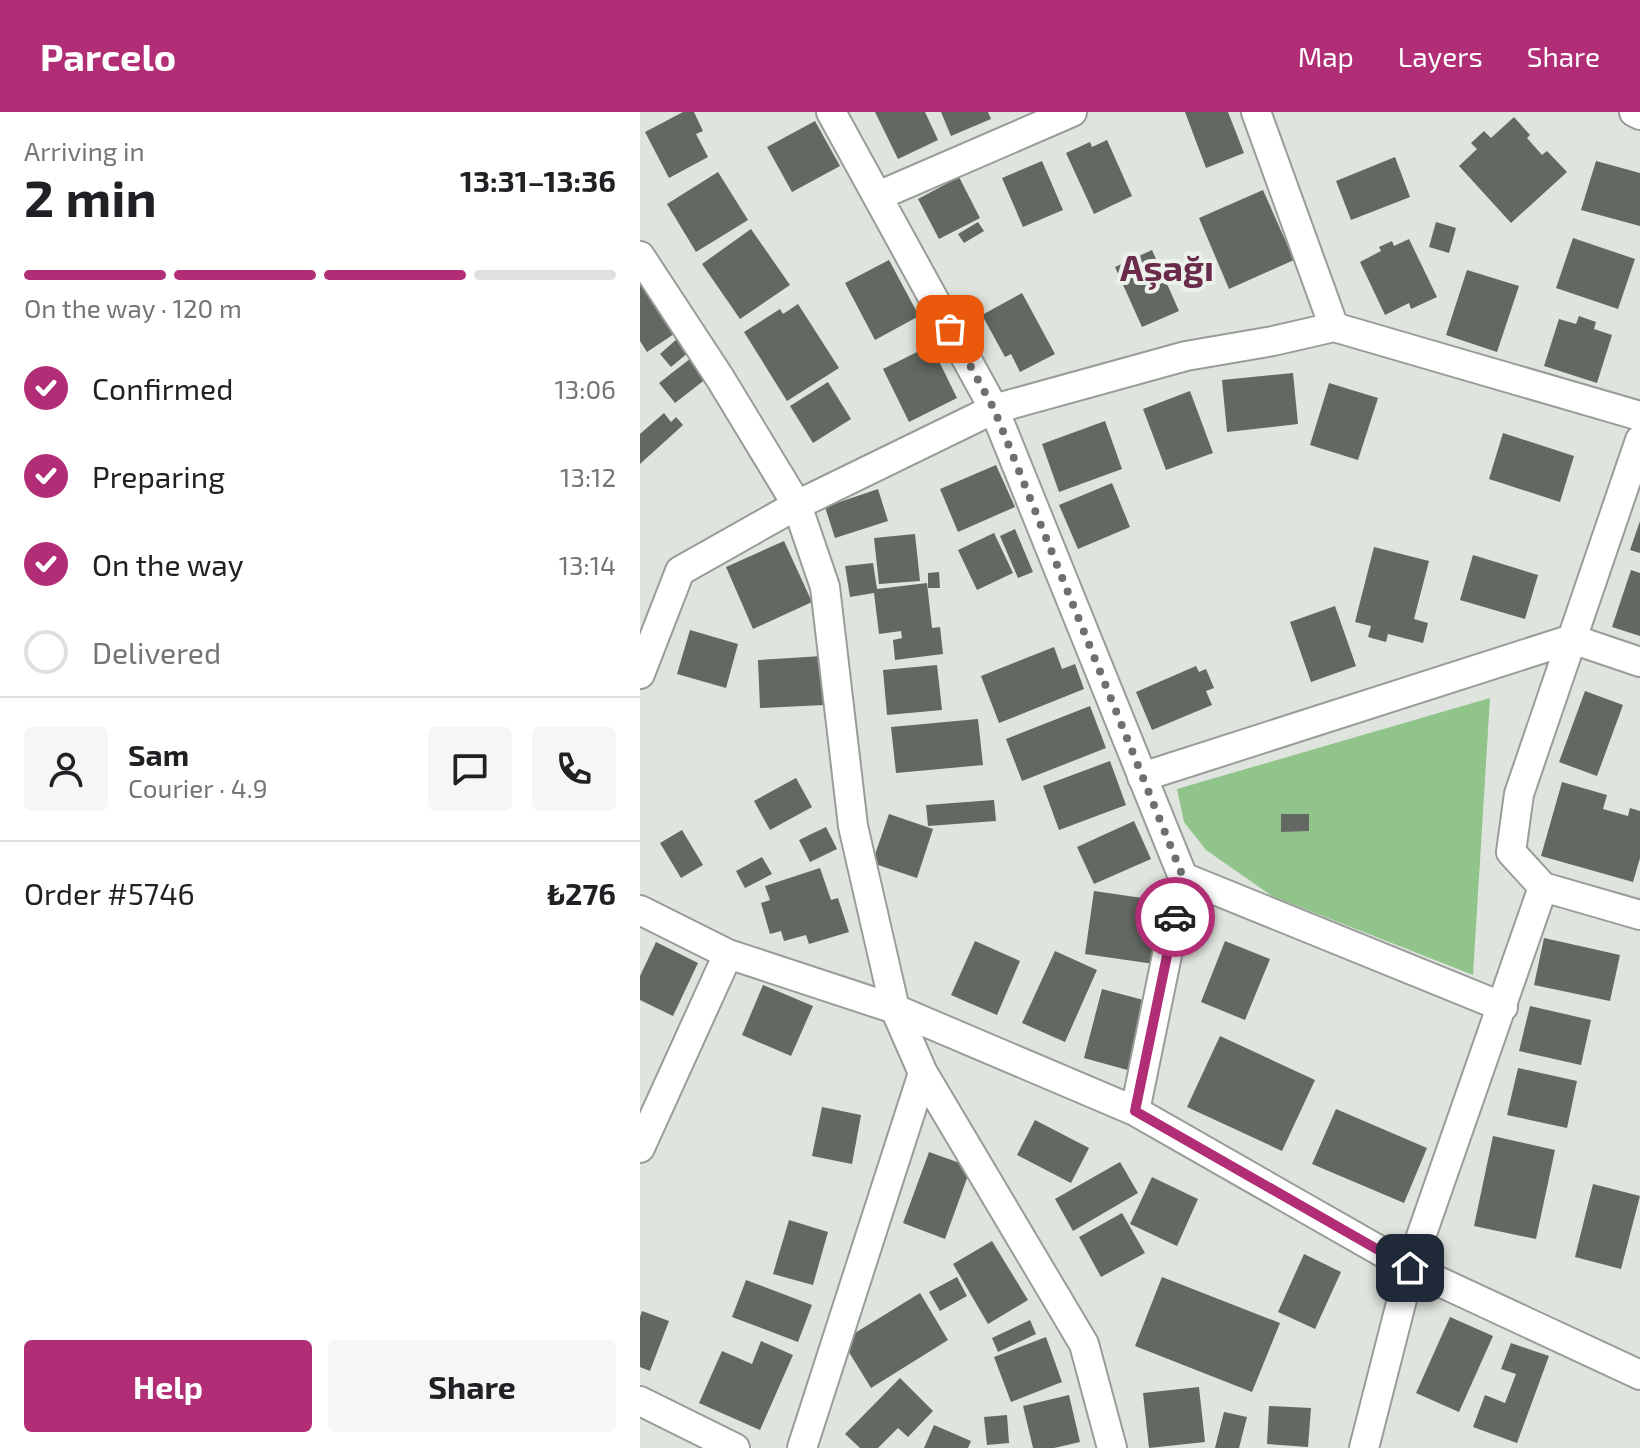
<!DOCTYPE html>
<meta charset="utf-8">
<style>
:root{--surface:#fff;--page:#f6f6f6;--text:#202124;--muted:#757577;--line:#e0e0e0;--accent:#b12d76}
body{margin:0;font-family:"Exo 2",sans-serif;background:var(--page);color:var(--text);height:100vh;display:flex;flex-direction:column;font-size:30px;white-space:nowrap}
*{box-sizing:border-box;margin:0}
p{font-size:26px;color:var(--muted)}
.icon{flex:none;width:44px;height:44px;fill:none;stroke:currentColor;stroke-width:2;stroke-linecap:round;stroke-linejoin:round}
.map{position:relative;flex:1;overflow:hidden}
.side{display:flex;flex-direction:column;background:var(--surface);width:640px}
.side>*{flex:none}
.pin{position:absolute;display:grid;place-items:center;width:68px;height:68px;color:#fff;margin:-34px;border-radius:16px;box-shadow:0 4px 12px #0006}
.courier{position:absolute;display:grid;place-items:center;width:80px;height:80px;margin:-40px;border:6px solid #b12d76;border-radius:50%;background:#fff;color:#222;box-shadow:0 2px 10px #0007}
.summary em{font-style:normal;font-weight:700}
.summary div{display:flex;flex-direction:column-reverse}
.summary{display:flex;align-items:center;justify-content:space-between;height:136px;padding:0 24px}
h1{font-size:52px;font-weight:700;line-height:60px}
.bar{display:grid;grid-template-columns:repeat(4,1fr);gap:12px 8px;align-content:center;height:96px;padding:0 24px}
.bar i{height:10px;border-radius:6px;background:var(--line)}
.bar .active{background:var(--accent)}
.bar p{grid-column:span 4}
.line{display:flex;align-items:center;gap:20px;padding:0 24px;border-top:2px solid var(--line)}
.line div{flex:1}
.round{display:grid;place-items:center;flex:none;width:84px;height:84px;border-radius:8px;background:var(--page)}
ol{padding:0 24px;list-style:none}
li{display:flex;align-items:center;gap:24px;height:88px}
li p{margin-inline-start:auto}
li .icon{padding:8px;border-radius:50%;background:var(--accent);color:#fff;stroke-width:4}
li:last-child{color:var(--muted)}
li i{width:44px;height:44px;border:4px solid var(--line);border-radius:50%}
.cta{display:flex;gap:16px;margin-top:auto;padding:16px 24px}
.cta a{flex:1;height:92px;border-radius:8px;background:var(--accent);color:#fff;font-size:32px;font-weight:700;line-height:92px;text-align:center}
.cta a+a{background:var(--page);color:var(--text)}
header{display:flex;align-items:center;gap:48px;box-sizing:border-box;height:112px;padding:0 40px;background:var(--accent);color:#fff}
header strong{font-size:38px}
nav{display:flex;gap:44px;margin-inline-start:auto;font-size:28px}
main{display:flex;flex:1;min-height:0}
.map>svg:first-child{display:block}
.green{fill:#91c48a}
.building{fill:#636862}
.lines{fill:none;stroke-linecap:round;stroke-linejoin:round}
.street-casing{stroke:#989e97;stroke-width:32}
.street{stroke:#fff;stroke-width:28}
.done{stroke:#6d706c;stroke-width:8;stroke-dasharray:0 14.4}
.route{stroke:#b12d76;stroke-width:10}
.labels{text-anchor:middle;stroke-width:8;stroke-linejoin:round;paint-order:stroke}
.district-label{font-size:36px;font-weight:bold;fill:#6a2a4a;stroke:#ecf2eb}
</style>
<header>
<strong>Parcelo</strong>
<nav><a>Map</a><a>Layers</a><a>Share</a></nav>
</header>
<main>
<section class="side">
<div class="summary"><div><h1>2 min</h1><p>Arriving in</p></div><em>13:31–13:36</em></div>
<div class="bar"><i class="active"></i><i class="active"></i><i class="active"></i><i></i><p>On the way · 120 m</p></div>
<ol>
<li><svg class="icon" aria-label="check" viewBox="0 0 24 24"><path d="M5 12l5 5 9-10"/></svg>Confirmed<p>13:06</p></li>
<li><svg class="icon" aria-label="check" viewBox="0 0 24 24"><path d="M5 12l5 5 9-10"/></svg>Preparing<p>13:12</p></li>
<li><svg class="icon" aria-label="check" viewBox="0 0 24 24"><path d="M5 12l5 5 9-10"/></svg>On the way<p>13:14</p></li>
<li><i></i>Delivered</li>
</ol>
<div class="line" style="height:144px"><a class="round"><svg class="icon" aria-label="person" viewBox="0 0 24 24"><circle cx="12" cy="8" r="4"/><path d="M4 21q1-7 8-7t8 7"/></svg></a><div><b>Sam</b><p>Courier · 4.9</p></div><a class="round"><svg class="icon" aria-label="chat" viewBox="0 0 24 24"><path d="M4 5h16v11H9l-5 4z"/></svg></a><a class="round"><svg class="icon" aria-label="phone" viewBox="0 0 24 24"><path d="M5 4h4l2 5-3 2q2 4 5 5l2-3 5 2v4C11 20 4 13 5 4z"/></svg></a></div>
<div class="line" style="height:104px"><div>Order #5746</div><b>₺276</b></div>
<div class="cta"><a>Help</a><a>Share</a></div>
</section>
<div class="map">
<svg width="1000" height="1336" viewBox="0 0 1000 1336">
<rect width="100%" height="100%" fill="#dfe4de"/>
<!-- green -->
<path class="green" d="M850,586L833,863L632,784L566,738L544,710L537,677Z"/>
<!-- building -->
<path class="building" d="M43,0H54L63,19L56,22L68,45L29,66L5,20Z
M235,0H285L298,28L258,47Z
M301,0H348L351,7L311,24Z
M545,0H588L604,41L566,56Z
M874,5L890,23L887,26L902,43L907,39L927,60L871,111L819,54L837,37L831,31L844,19L851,26Z
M175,9L200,54L152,80L127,35Z
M467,28L492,84L454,102L426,41L450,30L452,35Z
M755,45L770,85L711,108L696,69Z
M402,49L423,98L383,115L362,66Z
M956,49L1000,61V114L941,98Z
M78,60L108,108L56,140L27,92Z
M319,65L340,106L299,127L278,87Z
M623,78L654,148L589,177L559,106Z
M338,110L344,119L324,131L318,122Z
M796,110L816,116L809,141L789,135Z
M111,117L150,173L100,207L62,152Z
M933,126L995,147L978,197L916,176Z
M769,127L797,185L771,197L769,191L745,203L720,150L741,139L739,135L752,129L754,134Z
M512,138L539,199L502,215L475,155Z
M249,148L279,204L235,228L205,171Z
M827,158L879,174L857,240L806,223Z
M0,165L37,220L7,240L0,229Z
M382,181L415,242L380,260L371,242L365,245L342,203Z
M158,192L199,256L147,289L104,220L140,197L143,202Z
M939,204L956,210L954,217L972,223L957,271L904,254L919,207L936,212Z
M38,226L49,240L31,255L20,242Z
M291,233L317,286L269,310L243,257Z
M55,243L71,263L35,291L19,271Z
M653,261L658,312L587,320L582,268Z
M188,270L211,307L173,331L150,294Z
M689,271L738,286L718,348L670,333Z
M550,279L573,341L526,358L503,297Z
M24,301L31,310L36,305L43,313L0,352V322Z
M465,309L482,357L419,380L402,332Z
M863,321L934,344L920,390L849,367Z
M356,353L375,395L318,420L300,377Z
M472,371L490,415L438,437L419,393Z
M238,377L248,409L195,426L185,395Z
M1000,409V441L990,438Z
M375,417L393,460L378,466L360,424Z
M354,421L373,461L337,478L318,438Z
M275,422L280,469L239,472L234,426Z
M144,429L172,490L113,517L86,455Z
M734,435L789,449L774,507L788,511L783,531L748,522L746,530L728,525L731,514L715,510Z
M833,443L898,463L885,507L820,488Z
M233,451L237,477L287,471L292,516L300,515L303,542L255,548L253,528L262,526L261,519L239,522L234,481L210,485L205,454Z
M991,458L1000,461V524L972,515Z
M299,460L300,476H288V461Z
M695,494L716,554L671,570L650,510Z
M50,518L98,532L86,576L37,562Z
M414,535L422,557L435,552L444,577L359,611L341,564Z
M182,544L184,593L120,596L118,548Z
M297,553L302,598L247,603L243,558Z
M556,554L559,560L566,557L574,576L566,579L572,593L512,618L496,580Z
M945,579L983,593L957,664L919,650Z
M450,594L466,636L382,669L366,627Z
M338,607L343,653L256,661L251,615Z
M470,649L486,693L419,718L403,674Z
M156,666L172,695L130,718L114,689Z
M922,670L967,683L963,697L988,704L990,696L1000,699V746L993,770L901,744Z
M354,688L356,709L288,714L286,693Z
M249,702L293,717L277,766L232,751Z
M641,702H669V719L641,720Z
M494,709L511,747L454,772L437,735Z
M186,715L197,737L170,750L159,728Z
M42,718L63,753L41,766L20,731Z
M122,745L132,762L105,776L96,759Z
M180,756L191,788L198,786L209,820L169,832L166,823L144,829L141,819L130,822L121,791L130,788L125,774Z
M454,779L523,789L514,852L445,842Z
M904,826L980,843L970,889L894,873Z
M335,829L380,849L357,903L311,883Z
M585,829L630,847L605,908L561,890Z
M16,830L58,851L33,904L0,888V864Z
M415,839L457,858L425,930L382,911Z
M123,873L173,894L151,944L102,923Z
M462,877L511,890L491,959L444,946Z
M890,894L951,908L941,953L879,939Z
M580,924L675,968L642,1039L547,995Z
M878,956L937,969L927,1016L867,1003Z
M182,995L221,1003L212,1052L172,1044Z
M696,997L787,1036L764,1091L672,1052Z
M395,1008L449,1036L431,1071L377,1043Z
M853,1024L915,1038L896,1127L834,1114Z
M289,1040L331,1055L305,1127L263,1111Z
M480,1050L498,1081L433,1119L415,1087Z
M512,1065L558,1087L537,1134L490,1112Z
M953,1072L1000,1084L981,1157L935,1145Z
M482,1101L505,1141L461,1165L439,1125Z
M149,1108L188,1120L173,1173L133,1162Z
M352,1129L388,1188L348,1212L313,1152Z
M664,1142L701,1160L675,1217L638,1200Z
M317,1165L327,1184L300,1199L289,1180Z
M522,1165L640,1211L612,1280L495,1234Z
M106,1168L172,1193L158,1230L92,1205Z
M280,1181L308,1228L231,1276L202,1229Z
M2,1199L29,1209L10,1259L0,1255V1205Z
M810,1205L853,1224L819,1300L776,1281Z
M390,1208L396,1222L358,1240L352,1226Z
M406,1225L422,1270L371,1290L354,1245Z
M121,1229L153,1243L120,1318L59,1291L82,1239L112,1252Z
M871,1231L909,1244L877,1331L833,1315L845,1283L865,1291L876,1262L861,1257Z
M260,1266L293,1299L268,1325L258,1316L238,1336H220L205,1322Z
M559,1275L565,1330L509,1336L503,1281Z
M429,1283L440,1330L414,1336H393L383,1294Z
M629,1294L671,1296L668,1335L627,1332Z
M584,1300L607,1305L599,1336H575Z
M367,1303L369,1331L347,1333L344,1305Z
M294,1313L331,1329L328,1336H284Z"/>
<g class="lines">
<!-- street casing -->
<g class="street-casing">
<path id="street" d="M191,0L354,297L543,765L863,895
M616,0L694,215
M994,0L1000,3
M238,84L432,0
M0,144L80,266L157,393L185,475L213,714L255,897L283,961L444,1232L472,1336
M1000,328L879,682L871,740L903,775L1000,803
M0,562L40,459L157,393L354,297L546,244L633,229L694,215L1000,304
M502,665L932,527L1000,550
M0,798L88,842L255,897L495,999L770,1156L1000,1263
M495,999L543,765
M0,1036L88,842
M0,1289L95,1336
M162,1336L283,961
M724,1336L770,1156L903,775"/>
</g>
<!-- street -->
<use href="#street" class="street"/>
</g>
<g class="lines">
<!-- done -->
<path class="done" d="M310,217L354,297L543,765L535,805"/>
<!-- route -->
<path class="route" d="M535,805L495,999L770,1156"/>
</g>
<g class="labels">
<!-- district labels -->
<g class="district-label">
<text x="527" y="169">Aşağı</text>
</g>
</g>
</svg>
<div class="pin" style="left:310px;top:217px;background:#ea580c"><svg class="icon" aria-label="bag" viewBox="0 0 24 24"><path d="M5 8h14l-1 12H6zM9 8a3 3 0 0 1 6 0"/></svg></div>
<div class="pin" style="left:770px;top:1156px;background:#1f2937"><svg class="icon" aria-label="home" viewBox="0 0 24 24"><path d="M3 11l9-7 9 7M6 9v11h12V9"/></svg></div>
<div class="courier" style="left:535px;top:805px"><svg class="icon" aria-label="car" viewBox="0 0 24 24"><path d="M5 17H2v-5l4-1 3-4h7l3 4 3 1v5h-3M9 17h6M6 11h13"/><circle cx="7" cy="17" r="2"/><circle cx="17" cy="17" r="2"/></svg></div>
</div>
</main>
